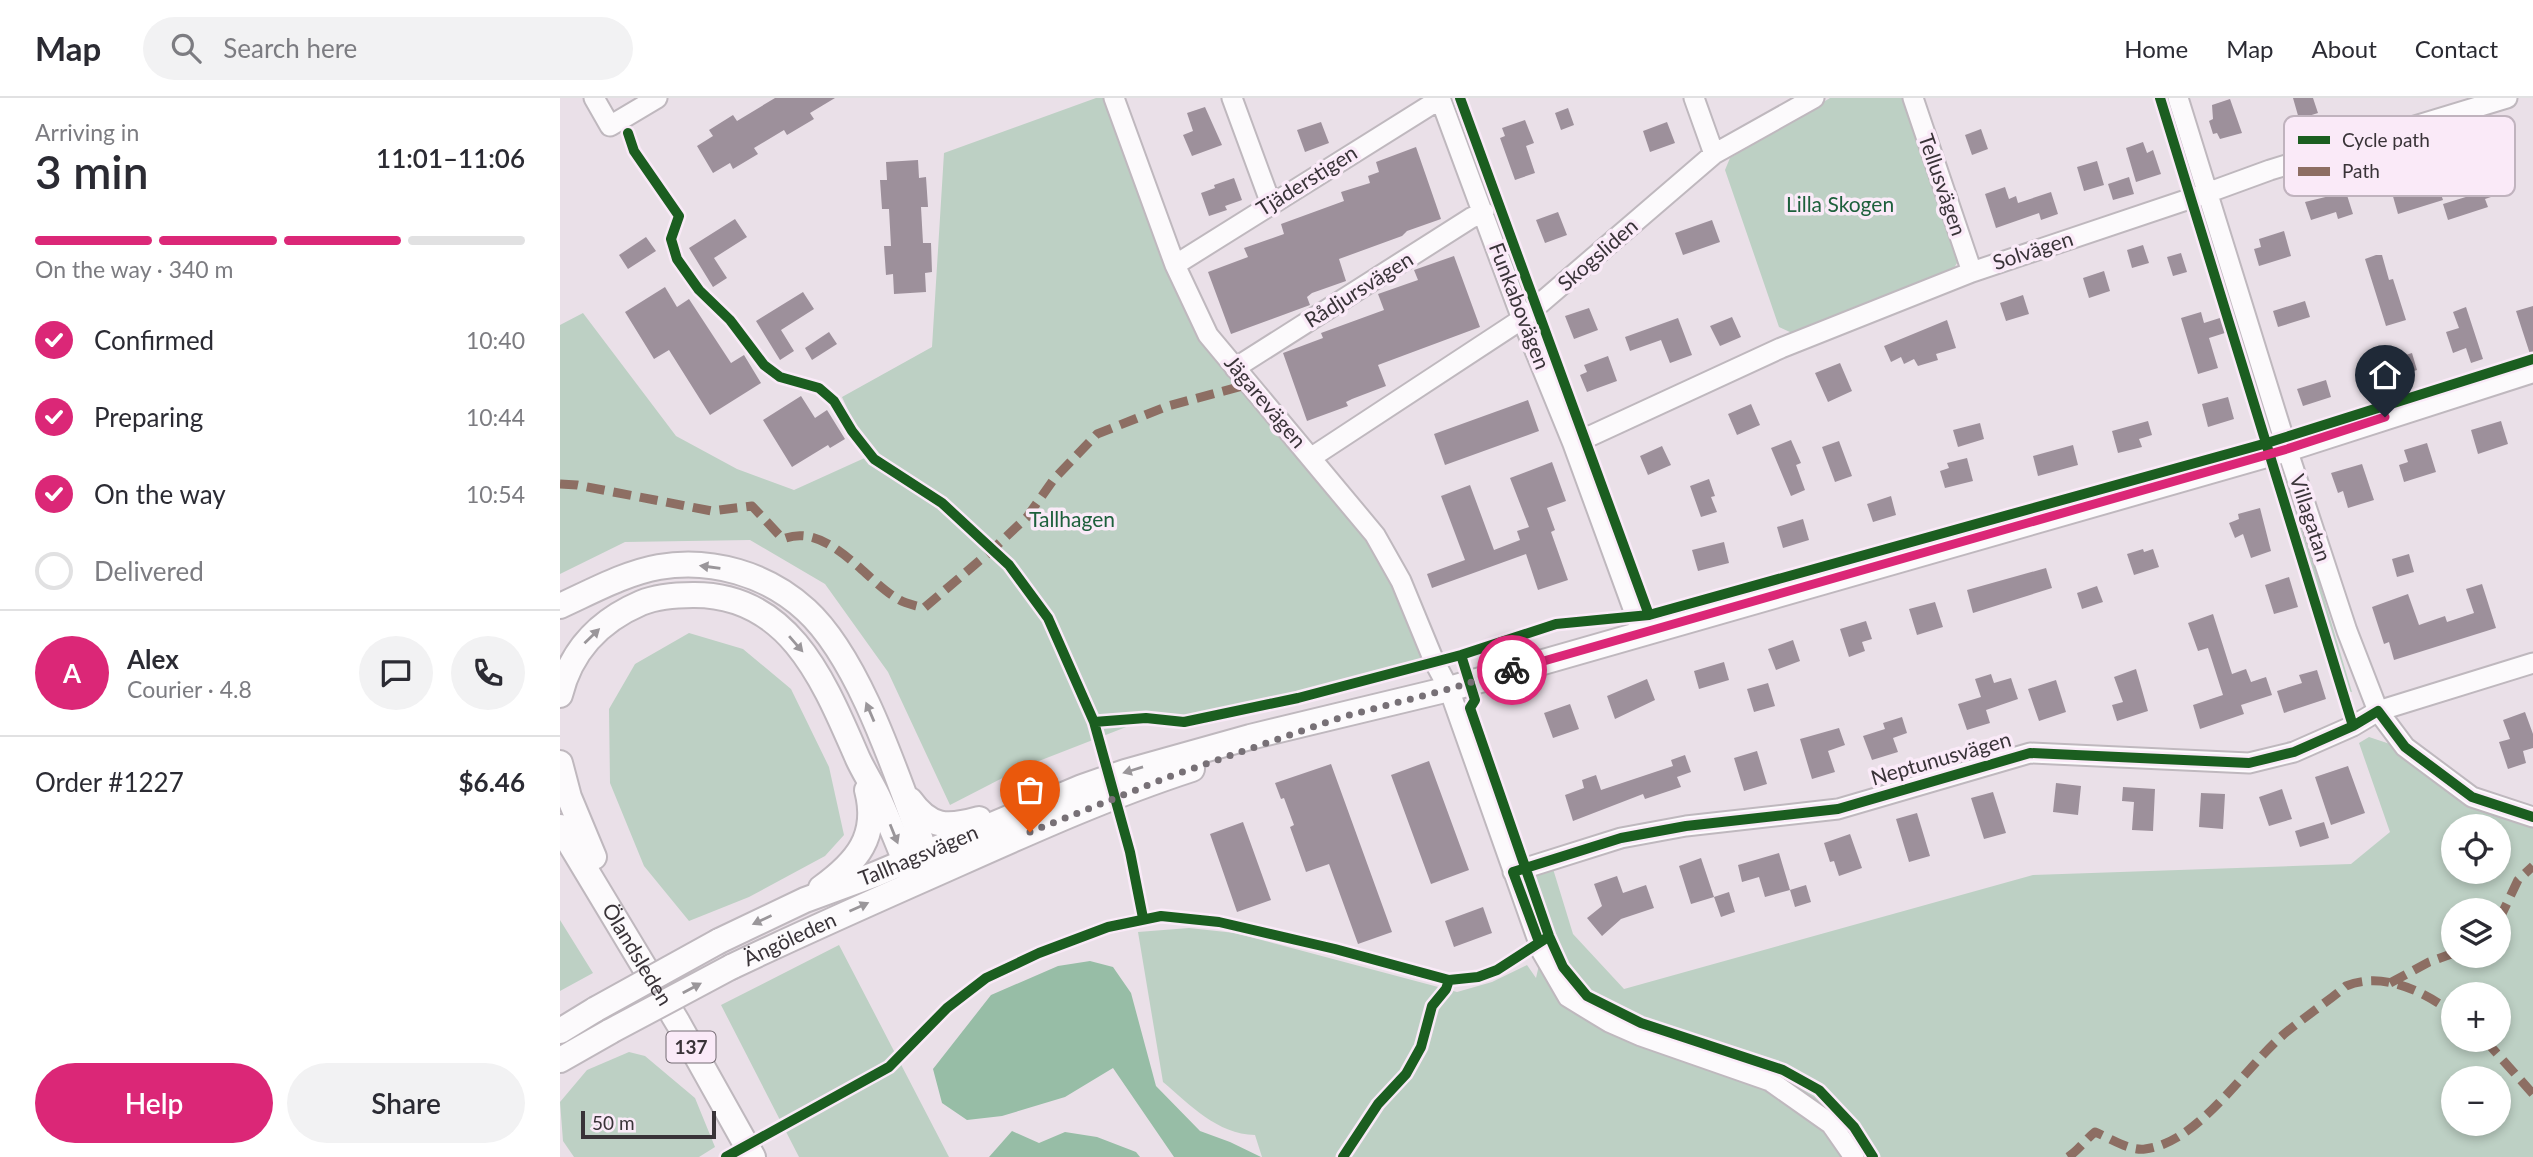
<!DOCTYPE html>
<meta charset="utf-8">
<style>
:root{--surface:#fff;--page:#f2f2f3;--text:#2b2b33;--muted:#7c7c81;--line:#e1e1e2;--accent:#db2777}
body{margin:0;font-family:Lato,sans-serif;background:var(--page);color:var(--text);height:100vh;display:flex;flex-direction:column;font-size:26px;white-space:nowrap}
*{box-sizing:border-box;margin:0}
p{font-size:23px;color:var(--muted)}
.icon{flex:none;width:38px;height:38px;fill:none;stroke:currentColor;stroke-width:2;stroke-linecap:round;stroke-linejoin:round}
.map{position:relative;flex:1;overflow:hidden}
.sheet{display:flex;flex-direction:column;background:var(--surface);width:560px}
.sheet>*{flex:none}
.controls{position:absolute;left:1881px;top:716px;display:grid;gap:14px}
.controls a{display:grid;place-items:center;width:70px;height:70px;border-radius:50%;background:var(--surface);box-shadow:0 4px 10px #0003;font-size:35px}
.scale{position:absolute;left:21px;bottom:18px;width:135px;box-sizing:border-box;padding-left:7px;border:4px solid #393338;border-top:0;font-size:19px;line-height:24px;white-space:nowrap;color:#393338;-webkit-text-stroke:5px #faeaf8;paint-order:stroke}
.pin{position:absolute;display:grid;place-items:center;width:60px;height:60px;color:#fff;margin:-72px -30px;border-radius:50% 50% 50% 0;rotate:-45deg;box-shadow:0 0 7px #0007}
.pin .icon{rotate:45deg}
.courier{position:absolute;display:grid;place-items:center;width:70px;height:70px;margin:-35px;border:5px solid #db2777;border-radius:50%;background:#fff;color:#222;box-shadow:0 2px 9px #0007}
.summary em{font-style:normal;font-weight:600}
.summary div{display:flex;flex-direction:column-reverse}
.summary{display:flex;align-items:center;justify-content:space-between;height:119px;padding:0 35px}
h1{font-size:46px;font-weight:600;line-height:52px}
.bar{display:grid;grid-template-columns:repeat(4,1fr);gap:10px 7px;align-content:center;height:84px;padding:0 35px}
.bar i{height:9px;border-radius:5px;background:var(--line)}
.bar .active{background:var(--accent)}
.bar p{grid-column:span 4}
.line{display:flex;align-items:center;gap:18px;padding:0 35px;border-top:2px solid var(--line)}
.line div{flex:1}
.round{display:grid;place-items:center;flex:none;width:74px;height:74px;border-radius:37px;background:var(--page)}
ol{padding:0 35px;list-style:none}
li{display:flex;align-items:center;gap:21px;height:77px}
li p{margin-inline-start:auto}
li .icon{padding:7px;border-radius:50%;background:var(--accent);color:#fff;stroke-width:4}
li:last-child{color:var(--muted)}
li i{width:38px;height:38px;border:4px solid var(--line);border-radius:50%}
.cta{display:flex;gap:14px;margin-top:auto;padding:14px 35px}
.cta a{flex:1;height:80px;border-radius:42px;background:var(--accent);color:#fff;font-size:28px;font-weight:600;line-height:80px;text-align:center}
.cta a+a{background:var(--page);color:var(--text)}
header{display:flex;align-items:center;gap:42px;box-sizing:border-box;height:98px;padding:0 35px;background:var(--surface);border-bottom:2px solid var(--line)}
header strong{font-size:33px}
nav{display:flex;gap:38px;margin-inline-start:auto;font-size:24px}
.search{width:490px;height:63px;background:var(--page);display:flex;align-items:center;gap:18px;box-sizing:border-box;padding:0 24px;border-radius:38px;color:var(--muted);font-size:26px}
main{display:flex;flex:1;min-height:0}
.map>svg:first-child{display:block}
.green{fill:#bdd0c4;fill-rule:evenodd}
.water{fill:#97bda6}
.building{fill:#9d909b}
.lines{fill:none;stroke-linecap:round;stroke-linejoin:round}
.minor-casing{stroke:#bfb8be;stroke-width:23}
.major-casing{stroke:#bfb8be;stroke-width:28}
.minor{stroke:#fcfafc;stroke-width:19}
.major{stroke:#fcfafc;stroke-width:24}
.major-bridge-casing{stroke:#bfb8be;stroke-width:28;stroke-linecap:butt}
.major-bridge{stroke:#fcfafc;stroke-width:24}
.quiet{stroke:#8d6e63;stroke-width:9;stroke-dasharray:18 9;stroke-linecap:butt}
.cycleway-casing{stroke:#faeaf8;stroke-width:15}
.cycleway{stroke:#1b5e20;stroke-width:10}
.oneway{fill:#9a969a}
.done{stroke:#777076;stroke-width:7;stroke-dasharray:0 12.6}
.route{stroke:#db2777;stroke-width:9}
.labels{text-anchor:middle;stroke-width:7;stroke-linejoin:round;paint-order:stroke}
.shield{fill:#faeaf8;stroke:#736a72;stroke-width:2}
.shield-label{font-size:19px;font-weight:bold;fill:#393338}
.street-label{font-size:21px;fill:#393338;stroke:#faeaf8}
.park-label{font-size:21px;fill:#1d603c;stroke:#faeaf8}
.key{fill:#faeaf8;stroke:#c0b3be;stroke-width:2}
.key-label{font-size:19px;fill:#393338}
</style>
<header>
<strong>Map</strong>
<div class="search"><svg class="icon" aria-label="search" viewBox="0 0 24 24"><circle cx="10" cy="10" r="6"/><path d="M15 15l6 6"/></svg>Search here</div>
<nav><a>Home</a><a>Map</a><a>About</a><a>Contact</a></nav>
</header>
<main>
<section class="sheet">
<div class="summary"><div><h1>3 min</h1><p>Arriving in</p></div><em>11:01–11:06</em></div>
<div class="bar"><i class="active"></i><i class="active"></i><i class="active"></i><i></i><p>On the way · 340 m</p></div>
<ol>
<li><svg class="icon" aria-label="check" viewBox="0 0 24 24"><path d="M5 12l5 5 9-10"/></svg>Confirmed<p>10:40</p></li>
<li><svg class="icon" aria-label="check" viewBox="0 0 24 24"><path d="M5 12l5 5 9-10"/></svg>Preparing<p>10:44</p></li>
<li><svg class="icon" aria-label="check" viewBox="0 0 24 24"><path d="M5 12l5 5 9-10"/></svg>On the way<p>10:54</p></li>
<li><i></i>Delivered</li>
</ol>
<div class="line" style="height:126px"><b class="round" style="background:var(--accent);color:#fff">A</b><div><b>Alex</b><p>Courier · 4.8</p></div><a class="round"><svg class="icon" aria-label="chat" viewBox="0 0 24 24"><path d="M4 5h16v11H9l-5 4z"/></svg></a><a class="round"><svg class="icon" aria-label="phone" viewBox="0 0 24 24"><path d="M5 4h4l2 5-3 2q2 4 5 5l2-3 5 2v4C11 20 4 13 5 4z"/></svg></a></div>
<div class="line" style="height:91px"><div>Order #1227</div><b>$6.46</b></div>
<div class="cta"><a>Help</a><a>Share</a></div>
</section>
<div class="map">
<svg width="1973" height="1059" viewBox="0 0 1973 1059">
<rect width="100%" height="100%" fill="#eae0e8"/>
<!-- green -->
<path class="green" d="M536,0H544L607,173L640,243L805,441L832,487L864,567L729,603L616,628L579,624L466,668L390,707L328,574L265,486L190,442L65,444L0,476V227L23,215L116,338L177,371L234,392L309,358L282,299L372,249L384,55Z
M1270,0H1346L1400,160L1394,170L1232,235L1219,229L1165,72L1170,60Z
M1602,0H1608L1637,88L1631,93Z
M1642,114L1645,115L1710,327L1706,329L1639,117Z
M1719,377L1725,384L1759,483L1792,594L1784,593Z
M129,535L183,551L231,591L269,669L284,737L265,758L189,799L129,823L84,768L50,685L49,611L75,566Z
M1809,639L1836,648L1973,728V1059H702L695,1037C657,1036 630,1007 603,984L578,834L629,830L675,835L897,894L932,884L967,867L976,880L982,854L953,774L990,761L1013,836L1064,891L1473,777L1791,766L1830,734L1799,645ZM1894,728H1939V774H1894ZM1894,812H1939V858H1894ZM1894,896H1939V942H1894ZM1894,980H1939V1026H1894Z
M0,822L33,875L0,893Z
M279,847L389,1059H239L161,907Z
M69,954L85,958L135,1000L155,1049L139,1059H14L3,1043L0,1004L27,972Z"/>
<!-- water -->
<path class="water" d="M530,863L553,869L571,895L596,988L640,1033L670,1044L701,1059H614L553,970L505,999L442,1018L407,1022L382,1005L373,971L431,897L498,868Z
M452,1033L479,1045L505,1034L537,1039L576,1054L580,1059H429Z"/>
<!-- building -->
<path class="building" d="M215,0H275L250,15L254,21L227,37L224,32L194,50L198,56L173,71L170,65L153,75L137,48L153,38L149,32L173,17L177,23Z
M1733,0H1753L1758,15L1739,21Z
M1670,1L1682,35L1660,41L1657,35L1653,36L1649,23L1653,21L1652,7Z
M645,9L662,47L632,58L623,37L633,33L627,15Z
M1008,10L1014,27L1001,32L995,15Z
M965,22L974,45L966,48L975,75L955,82L940,40L945,38L942,30Z
M761,24L769,45L745,54L737,32Z
M1107,24L1115,45L1090,54L1083,33Z
M1421,31L1428,51L1412,57L1405,37Z
M1583,44L1587,55L1593,52L1601,76L1576,84L1566,50Z
M856,49L881,121L847,133L842,138L779,161L786,183L752,195L747,199L750,207L671,236L648,174L688,159L684,150L724,136L721,126L784,103L781,94L810,85L808,78L819,74L816,64Z
M1939,61L1949,93L1925,101L1928,109L1888,122L1883,106L1922,94L1918,81L1926,78L1922,67Z
M358,62L359,80L366,79L368,109H361L363,145H371L372,174L365,175L366,194L334,196L333,176L326,177L324,148H331L329,111H322L320,82H327L326,64Z
M1537,63L1544,87L1524,93L1517,69Z
M1875,78L1883,102L1838,116L1832,95Z
M1569,79L1574,96L1553,102L1548,86Z
M674,80L682,102L665,108L667,112L649,118L641,95L655,90L654,87Z
M1445,89L1449,101L1456,98L1458,105L1491,94L1498,116L1481,122L1479,115L1436,130L1425,96Z
M1786,94L1793,116L1778,121L1776,114L1751,122L1745,104Z
M998,114L1007,137L985,145L976,122Z
M175,121L187,139L154,160L167,180L153,189L129,150Z
M1152,122L1160,144L1123,157L1115,135Z
M1724,133L1731,158L1699,168L1694,151L1701,149L1699,141Z
M86,139L96,153L68,171L59,157Z
M1583,147L1589,165L1572,170L1567,152Z
M1621,155L1627,174L1613,178L1607,159Z
M1816,157H1822L1829,182L1833,181L1846,222L1826,228L1805,161Z
M894,158L920,229L818,267L826,288L792,301L786,304L788,308L747,323L723,255L763,240L761,235L824,212L818,196L858,182L854,172Z
M1544,173L1550,193L1529,200L1523,180Z
M105,189L117,209L129,201L171,265L184,257L201,285L150,317L109,252L94,261L65,214Z
M243,194L254,211L221,232L234,253L220,262L196,223Z
M1463,197L1469,216L1446,223L1440,205Z
M1745,203L1750,219L1718,229L1713,213Z
M1973,208V255L1970,256L1956,213Z
M1906,209L1923,261L1911,265L1906,250L1893,255L1886,234L1899,230L1893,214Z
M1029,210L1038,232L1014,241L1005,218Z
M1641,214L1644,225L1663,219L1668,234L1649,240L1658,270L1638,276L1621,220Z
M1172,219L1181,239L1160,248L1150,228Z
M1118,220L1132,257L1110,265L1101,242L1070,253L1065,239Z
M1387,222L1396,250L1376,256L1378,262L1358,268L1354,261L1344,266L1341,259L1331,264L1324,248Z
M269,234L277,246L252,262L245,250Z
M1852,255L1857,272L1816,285L1811,268Z
M1048,258L1057,283L1027,294L1020,277L1027,274L1024,267Z
M1280,265L1292,293L1268,304L1255,275Z
M1766,282L1771,299L1743,308L1737,291Z
M241,298L255,320L267,312L285,341L270,350L268,347L232,369L203,322Z
M1668,299L1674,321L1648,329L1642,306Z
M968,302L979,333L885,367L874,336Z
M1191,306L1200,327L1177,337L1168,316Z
M1588,323L1592,337L1579,341L1582,349L1558,355L1552,333Z
M1941,323L1948,346L1918,356L1911,332Z
M1420,325L1424,341L1398,349L1393,332Z
M1231,342L1241,365L1236,367L1245,392L1231,398L1211,350Z
M1279,343L1292,378L1275,384L1262,349Z
M1867,345L1876,374L1844,384L1839,367L1848,364L1844,352Z
M1513,347L1518,367L1478,378L1473,358Z
M1102,348L1111,367L1088,377L1080,358Z
M1407,360L1413,383L1385,390L1380,373L1389,370L1387,365Z
M992,364L1006,403L987,410L995,432L991,434L1008,482L978,492L966,456L872,490L867,476L905,462L881,398L910,387L934,452L960,442L957,433L969,429L950,380Z
M1802,366L1814,402L1788,410L1783,393L1778,395L1771,375Z
M1149,381L1155,398L1151,399L1157,414L1141,419L1130,388Z
M1331,398L1336,417L1313,424L1307,406Z
M1700,410L1711,453L1691,460L1683,436L1675,440L1669,425L1679,421L1678,416Z
M1243,421L1249,442L1223,450L1217,429Z
M1164,444L1169,465L1138,473L1132,452Z
M1583,451L1584,454L1593,451L1599,469L1574,477L1567,456Z
M1849,456L1854,474L1837,479L1832,461Z
M1486,470L1492,490L1413,515L1407,492Z
M1729,479L1738,509L1714,516L1705,487Z
M1922,486L1936,530L1834,562L1829,544L1824,546L1812,509L1848,496L1859,527L1885,518L1887,524L1914,515L1906,491Z
M1537,488L1543,504L1522,511L1517,495Z
M1375,504L1383,529L1357,537L1349,511Z
M1653,516L1672,576L1686,571L1691,584L1706,579L1712,597L1681,607L1684,616L1640,631L1633,607L1663,597L1648,550L1638,553L1628,525Z
M1306,523L1312,541L1302,544L1305,553L1289,559L1280,531Z
M1233,542L1240,563L1216,572L1208,551Z
M1164,564L1169,582L1139,591L1134,573Z
M1576,571L1588,613L1557,623L1552,607L1563,604L1554,579Z
M1757,572L1766,601L1724,615L1717,593L1742,585L1739,577Z
M1431,576L1434,585L1451,580L1458,601L1426,612L1430,625L1407,632L1398,606L1421,599L1415,581Z
M1087,581L1095,602L1055,621L1047,598Z
M1496,582L1506,614L1479,623L1468,591Z
M1208,585L1215,608L1194,614L1187,591Z
M1010,606L1019,631L993,640L984,615Z
M1965,614L1973,636V650L1963,653L1966,665L1948,671L1939,644L1950,641L1943,622Z
M1342,619L1347,635L1333,640L1338,654L1312,662L1303,638L1325,631L1323,625Z
M1279,630L1285,647L1268,653L1275,674L1252,681L1240,641Z
M1197,653L1207,686L1184,693L1174,660Z
M1125,657L1131,674L1117,679L1121,689L1085,701L1083,696L1013,723L1005,697L1024,690L1022,682L1036,677L1041,692L1113,668L1111,662Z
M869,663L909,772L871,786L831,677Z
M771,666L832,834L798,846L769,766L746,774L730,729L734,727L724,700L721,701L715,685Z
M1788,668L1805,715L1771,727L1755,679Z
M1496,685L1521,688L1518,717L1493,714Z
M1563,689L1595,691L1593,733L1572,732L1574,704L1562,703Z
M1722,691L1732,721L1709,728L1699,699Z
M1433,694L1446,735L1424,741L1411,700Z
M1641,695L1665,696L1663,731L1639,729Z
M1357,715L1370,758L1349,764L1336,721Z
M683,724L711,802L677,814L650,736Z
M1764,724L1769,740L1740,749L1735,733Z
M1290,736L1302,770L1279,778L1274,763L1270,764L1264,745Z
M1219,755L1230,792L1205,799L1199,779L1182,784L1178,767Z
M1141,760L1154,799L1131,806L1119,768Z
M1057,778L1063,795L1086,787L1094,810L1061,821L1042,838L1027,820L1042,808L1034,786Z
M1246,787L1251,804L1235,809L1230,792Z
M1169,794L1175,814L1161,819L1154,799Z
M923,809L932,835L894,849L885,823Z"/>
<g class="lines">
<!-- minor casing -->
<g class="minor-casing">
<path id="minor" d="M34,0L50,28L97,0
M554,0L615,167L648,237L815,437L841,483L874,563L889,591L982,854L1008,899L1049,924L1081,938L1210,983L1271,1026L1294,1059
M672,0L711,106
M880,0L962,221L1013,346L1082,535
M1134,0L1154,56
M1353,0L1412,174
M1618,0L1727,351L1787,533L1818,613L1845,649L1912,699L1973,719
M615,167L880,1
M675,270L911,120L924,114
M1013,346L1221,250L1412,174L1647,95L1710,72L1947,0
M752,359L962,221L1154,56L1254,0
M953,774L1061,740L1126,728L1278,711L1470,655L1689,665L1734,654L1793,628L1818,613L1973,565"/>
</g>
<!-- major casing -->
<g class="major-casing">
<g id="major">
<path d="M0,508C31,494 65,475 99,469C151,460 207,476 246,512C304,565 342,695 371,769"/>
<path d="M0,597C11,552 39,523 81,505C98,498 115,497 133,497C231,496 265,586 298,661C304,674 312,686 318,699C330,725 340,751 351,778"/>
<path d="M0,665L9,699L34,759"/>
<path d="M350,702C370,730 387,730 419,721"/>
<path id="s1" d="M0,729L118,925L193,1059"/>
<path d="M261,790C297,764 319,738 307,692"/>
<path id="s2" d="M159,843L245,802L316,776L522,689L565,674L690,639L889,591L1727,351L1973,272"/>
<path id="s3" d="M171,869C240,836 310,805 380,774C463,737 546,699 632,671"/>
<path d="M0,933L36,911"/>
<path d="M0,962L51,933"/>
</g>
</g>
<!-- minor -->
<use href="#minor" class="minor"/>
<!-- major -->
<use href="#major" class="major"/>
<!-- major-bridge casing -->
<g class="major-bridge-casing">
<path id="major-bridge" d="M36,911L159,843
M51,933L171,869"/>
</g>
<!-- major-bridge -->
<use href="#major-bridge" class="major-bridge"/>
<!-- quiet -->
<path class="quiet" d="M0,386L17,387L152,413L192,408L223,441C267,423 305,482 338,501C345,506 355,507 364,510L432,452L467,419L494,381L537,336L608,308L690,286
M1939,822L1958,782L1973,768
M1830,885L1869,864L1894,855
M1925,942L1973,996
M1508,1059C1519,1052 1525,1042 1535,1034C1550,1040 1569,1053 1585,1051C1638,1045 1684,971 1723,937C1743,920 1766,905 1786,888C1823,873 1864,893 1894,916"/>
<!-- cycleway casing -->
<g class="cycleway-casing">
<path id="cycleway" d="M900,0L1089,517
M1600,0L1793,628
M68,35L74,53L119,118L111,141L117,161L139,192L170,222L204,267L220,279L259,290L274,303L292,333L314,361L382,405L449,467L488,520L534,624L570,754L583,820
M901,557L915,602L910,610L989,838L1003,869L1027,898L1081,925L1223,972L1259,992L1294,1029L1313,1059
M534,624L586,620L624,624L738,600L901,557L996,526L1089,517L1707,345L1973,261
M979,844L953,774L1061,740L1126,728L1278,711L1470,655L1689,665L1734,654L1793,628L1818,613L1845,649L1912,699L1973,719
M166,1059L329,969L387,910L426,880L479,855L548,829L601,818L659,824L775,851L889,882L918,879L937,872L988,839
M783,1059L818,1006L846,976L861,949L872,908L886,891L889,882"/>
</g>
<!-- cycleway -->
<use href="#cycleway" class="cycleway"/>
</g>
<!-- one-way arrows -->
<defs><path id="oneway-solid" d="M-6-.8H1V-3.2L6.5 0L1 3.2V.8H-6Z" transform="scale(1.75)"/></defs>
<g class="oneway">
<use href="#oneway-solid" transform="translate(150 469) rotate(-172)"/>
<use href="#oneway-solid" transform="translate(32 538) rotate(-44)"/>
<use href="#oneway-solid" transform="translate(236 546) rotate(49)"/>
<use href="#oneway-solid" transform="translate(310 614) rotate(-113)"/>
<use href="#oneway-solid" transform="translate(573 672) rotate(163)"/>
<use href="#oneway-solid" transform="translate(334 736) rotate(68)"/>
<use href="#oneway-solid" transform="translate(299 809) rotate(-24)"/>
<use href="#oneway-solid" transform="translate(202 822) rotate(155)"/>
<use href="#oneway-solid" transform="translate(132 890) rotate(-28)"/>
</g>
<g class="lines">
<!-- done -->
<path class="done" d="M470,734L611,678L782,619L889,591L952,572"/>
<!-- route -->
<path class="route" d="M952,572L1727,351L1825,319"/>
</g>
<g class="labels">
<!-- shield labels -->
<rect class="shield" x="106.5" y="933.5" width="49" height="31" rx="5"/>
<g class="shield-label">
<text x="131" y="956">137</text>
</g>
<!-- street labels -->
<g class="street-label">
<text transform="translate(747 83) rotate(-32)" y="7">Tjäderstigen</text>
<text transform="translate(1382 87) rotate(71)" y="7">Tellusvägen</text>
<text transform="translate(1473 153) rotate(-18)" y="7">Solvägen</text>
<text transform="translate(1038 157) rotate(-41)" y="7">Skogsliden</text>
<text transform="translate(799 192) rotate(-32)" y="7">Rådjursvägen</text>
<text transform="translate(959 208) rotate(69)" y="7">Funkabovägen</text>
<text transform="translate(705 304) rotate(50)" y="7">Jägarevägen</text>
<text transform="translate(1750 420) rotate(72)" y="7">Villagatan</text>
<text transform="translate(1381 661) rotate(-16)" y="7">Neptunusvägen</text>
<text dy="7" stroke="none"><textPath href="#s2" startOffset="217">Tallhagsvägen</textPath></text>
<text dy="7" stroke="none"><textPath href="#s3" startOffset="65">Ängöleden</textPath></text>
<text dy="7" stroke="none"><textPath href="#s1" startOffset="149">Ölandsleden</textPath></text>
</g>
<!-- park labels -->
<g class="park-label">
<text x="1280" y="114">Lilla Skogen</text>
<text x="512" y="429">Tallhagen</text>
</g>
</g>
<!-- legend -->
<rect x="1724" y="18" width="231" height="80" rx="10" class="key"/>
<rect x="1738" y="38" width="32" height="8" fill="#1b5e20"/>
<rect x="1738" y="69" width="32" height="9" fill="#8d6e63"/>
<g class="key-label">
<text x="1782" y="49">Cycle path</text>
<text x="1782" y="80">Path</text>
</g>
</svg>
<div class="controls">
<a><svg class="icon" aria-label="locate" viewBox="0 0 24 24"><circle cx="12" cy="12" r="6"/><path d="M12 2v4M12 18v4M2 12h4M18 12h4"/></svg></a>
<a><svg class="icon" aria-label="layers" viewBox="0 0 24 24"><path d="M12 4l9 5-9 5-9-5zM3 14l9 5 9-5"/></svg></a>
<a>+</a>
<a>−</a>
</div>
<div class="scale">50 m</div>
<div class="pin" style="left:470px;top:734px;background:#ea580c"><svg class="icon" aria-label="bag" viewBox="0 0 24 24"><path d="M5 8h14l-1 12H6zM9 8a3 3 0 0 1 6 0"/></svg></div>
<div class="pin" style="left:1825px;top:319px;background:#1f2937"><svg class="icon" aria-label="home" viewBox="0 0 24 24"><path d="M3 11l9-7 9 7M6 9v11h12V9"/></svg></div>
<div class="courier" style="left:952px;top:572px"><svg class="icon" aria-label="bike" viewBox="0 0 24 24"><circle cx="6" cy="16" r="4"/><circle cx="18" cy="16" r="4"/><path d="M6 16l4-8h5l3 8M10 8l3 8H6M13 5h3"/></svg></div>
</div>
</main>
